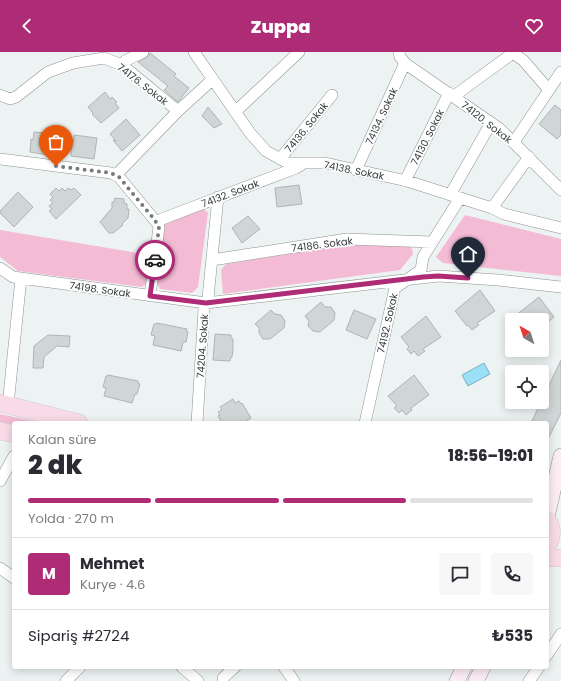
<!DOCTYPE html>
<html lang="tr">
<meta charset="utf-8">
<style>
:root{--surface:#fff;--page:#f7f7f7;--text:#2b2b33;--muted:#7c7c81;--line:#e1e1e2;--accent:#ae2b76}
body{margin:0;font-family:Poppins,sans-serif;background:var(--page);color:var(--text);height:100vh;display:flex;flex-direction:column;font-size:15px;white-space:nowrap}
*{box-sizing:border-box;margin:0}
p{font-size:13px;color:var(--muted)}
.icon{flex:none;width:22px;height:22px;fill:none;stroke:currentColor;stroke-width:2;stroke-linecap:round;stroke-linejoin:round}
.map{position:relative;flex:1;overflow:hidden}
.details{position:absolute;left:12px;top:369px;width:537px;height:248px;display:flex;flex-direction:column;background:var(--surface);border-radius:4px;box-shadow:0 2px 10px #0003}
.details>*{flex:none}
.needle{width:26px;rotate:321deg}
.tools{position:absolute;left:505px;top:261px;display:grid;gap:8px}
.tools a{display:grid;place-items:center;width:44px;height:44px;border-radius:4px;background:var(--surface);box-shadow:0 2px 10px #0003;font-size:20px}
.pin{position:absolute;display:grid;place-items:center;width:34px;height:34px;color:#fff;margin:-41px -17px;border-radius:50% 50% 50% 0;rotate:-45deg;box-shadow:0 0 4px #0007}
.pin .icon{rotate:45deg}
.courier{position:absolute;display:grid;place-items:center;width:40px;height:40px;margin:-20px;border:3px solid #ae2b76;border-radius:50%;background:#fff;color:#222;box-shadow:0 1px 5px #0007}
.summary em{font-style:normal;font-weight:800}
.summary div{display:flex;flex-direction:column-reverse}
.summary{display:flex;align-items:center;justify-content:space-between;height:68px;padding:0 16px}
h1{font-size:26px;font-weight:800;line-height:30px}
.bar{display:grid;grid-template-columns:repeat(4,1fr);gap:6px 4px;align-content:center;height:48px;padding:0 16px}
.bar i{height:5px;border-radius:3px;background:var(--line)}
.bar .active{background:var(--accent)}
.bar p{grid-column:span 4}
.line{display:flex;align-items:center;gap:10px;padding:0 16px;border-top:1px solid var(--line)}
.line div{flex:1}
.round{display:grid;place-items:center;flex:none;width:42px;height:42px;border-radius:4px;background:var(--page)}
header{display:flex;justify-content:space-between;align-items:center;height:52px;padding:0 16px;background:var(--accent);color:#fff;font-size:18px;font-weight:800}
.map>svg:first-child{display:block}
.green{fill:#f4bbd4}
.water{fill:#9ae1f8;stroke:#7dafbf}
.building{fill:#d0d5d6;stroke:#b0b4b5}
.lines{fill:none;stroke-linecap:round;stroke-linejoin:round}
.street-casing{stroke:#8e9293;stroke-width:12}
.secondary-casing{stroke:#8e9293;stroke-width:16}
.primary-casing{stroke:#cbcccc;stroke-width:18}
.street{stroke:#fff;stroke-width:11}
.secondary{stroke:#fcedf4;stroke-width:15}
.primary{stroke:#f9dbe8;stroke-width:17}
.done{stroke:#777a7b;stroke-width:4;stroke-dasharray:0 7.2}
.route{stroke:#ae2b76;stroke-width:5}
.labels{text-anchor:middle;stroke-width:3.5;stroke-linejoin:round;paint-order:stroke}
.street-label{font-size:10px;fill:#383a3a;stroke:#fdfeff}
</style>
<header><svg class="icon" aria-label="back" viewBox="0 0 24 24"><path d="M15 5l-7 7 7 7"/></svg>Zuppa<svg class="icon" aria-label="heart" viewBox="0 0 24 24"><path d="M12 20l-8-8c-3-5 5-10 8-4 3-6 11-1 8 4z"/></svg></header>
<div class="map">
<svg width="561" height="629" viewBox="0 0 561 629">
<rect width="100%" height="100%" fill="#edf2f3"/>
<!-- green -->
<path class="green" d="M204,157L208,161L198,235L192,241L160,237L157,230L165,173L168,170Z
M465,163L561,187V224L443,211L436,205Z
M0,178L150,203L146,232L142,235L18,219L0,205Z
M347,193L410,194L412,197L413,202L400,218L223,242L221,218L226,212Z
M0,362L41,371H14V373L0,370Z"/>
<!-- water -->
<path class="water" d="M484,311L490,322L468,334L462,323Z"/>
<!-- building -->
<path class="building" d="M150,1L176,22L174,24L189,36L178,50L164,38L168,34L138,10L146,6Z
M105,40L110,47L112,45L117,50L115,51L119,56L101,71L92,62L93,61L88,55Z
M555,53L561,58V83L557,87L539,72Z
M208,55L222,72L214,76L202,64Z
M126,67L140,83L122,99L113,88L116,89L110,82Z
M34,80L57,82L56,91H58L57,98H55L54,104L30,100L31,87L33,88Z
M74,83L97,86L94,107L71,104V91H73Z
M299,133L302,152L277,155L275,136Z
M56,136L59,139L62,136L65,139L68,136L71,138L74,136L81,143L56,167L49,159L52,157L49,154L53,151L50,148L53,145L50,142Z
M18,140L33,155L14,175L0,161V159Z
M115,146L124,147V151L127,152V157H129L128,166L122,172L123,173L113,181H109L100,170L112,156V150H114Z
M248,164L260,177L242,191L232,176Z
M480,238L495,259L477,271L479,273L472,278L468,273L467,274L455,259Z
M539,245L554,265L548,270L547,269L542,273V268H510Z
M321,250L325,255H331L335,261L334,268L320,280L313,279L308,274L309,269L305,264Z
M271,258L275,262L281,263L285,269L284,276L270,287H263L259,281V276L255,272Z
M354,258L376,267L367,287L346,278Z
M426,264L441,285L423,297L425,299L418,304L414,299L411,302L407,297L409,295L401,285Z
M157,271L187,277L186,279L188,280L186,290H183L181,299L153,293L155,284L151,283L154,272H156Z
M215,282L231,283V286L233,287V298L232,305H231L230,309L213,308Z
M48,283L70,284L69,295L57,294L44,305L43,316H33L34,294Z
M561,308V361L547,389V371H531Z
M108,323L138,329V331L140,332L137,342H135L132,351L104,344L106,336L103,335L106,324H108Z
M414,323L429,343L411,356L412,358L406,363L402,358L399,361L394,356L397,354L388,344Z
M233,347L235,351L239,349L241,352L242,351L251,366L243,371H222L218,364L220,363L218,360L222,358L220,355Z"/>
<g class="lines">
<!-- street casing -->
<g class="street-casing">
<path id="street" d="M194,0L250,81L266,99L288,111H325L407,129L492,156L504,162L561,176
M399,0L400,5L406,12L500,77L561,138
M511,0L523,8L549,38
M122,13L125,9L143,0
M0,43L10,47L16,45L48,20L73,11L104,6L122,13L178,59
M454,44L513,1
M235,60L299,0
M514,90L561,20
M0,107L111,121L119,125L157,171L159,175L150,244
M280,107L332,43
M356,118L405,11
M116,123L178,59L213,27
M405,129L449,41
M450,143L491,71
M492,156L529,105
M157,171L162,167L296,116L301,113
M212,208L347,187L432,190
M0,216L13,225L206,251L438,224L498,228L561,235
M8,353L21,226
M197,371L204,257L208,246L218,145
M365,371L395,236L421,218L423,205L460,146
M0,429L14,404
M0,516L14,526
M547,603L561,582
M182,615L198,629
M284,615L294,629
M223,626L235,615
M66,629L80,615
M529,629L539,615"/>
</g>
<!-- secondary casing -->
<g class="secondary-casing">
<path id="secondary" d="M547,465L561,404
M457,629L464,615
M476,629L483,615"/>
</g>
<!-- primary casing -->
<g class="primary-casing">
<path id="primary" d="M0,351L79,371
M0,379L14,382
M547,467C553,476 553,485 547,494
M547,502L553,506H561"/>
</g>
<!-- street -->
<use href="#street" class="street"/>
<!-- secondary -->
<use href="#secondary" class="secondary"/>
<!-- primary -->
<use href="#primary" class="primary"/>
</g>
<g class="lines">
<!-- done -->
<path class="done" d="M56,114L111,121L119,125L154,167L159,175L155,208"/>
<!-- route -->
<path class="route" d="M155,208L150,244L206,251L423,225L438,224L468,226"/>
</g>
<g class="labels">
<!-- street labels -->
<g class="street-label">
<text transform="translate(143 32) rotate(38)" y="4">74176. Sokak</text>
<text transform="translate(381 64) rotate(-65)" y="4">74134. Sokak</text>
<text transform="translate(487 70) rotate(38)" y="4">74120. Sokak</text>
<text transform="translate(306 75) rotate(-51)" y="4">74136. Sokak</text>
<text transform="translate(427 85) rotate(-63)" y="4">74130. Sokak</text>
<text transform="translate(354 118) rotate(11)" y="4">74138. Sokak</text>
<text transform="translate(230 141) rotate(-21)" y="4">74132. Sokak</text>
<text transform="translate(322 192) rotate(-7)" y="4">74186. Sokak</text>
<text transform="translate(100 237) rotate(8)" y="4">74198. Sokak</text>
<text transform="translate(387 271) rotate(-77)" y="4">74192. Sokak</text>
<text transform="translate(202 294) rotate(-86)" y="4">74204. Sokak</text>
</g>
</g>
</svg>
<div class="tools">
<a><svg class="needle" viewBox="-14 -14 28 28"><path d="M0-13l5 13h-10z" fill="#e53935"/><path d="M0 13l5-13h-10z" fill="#7c7c81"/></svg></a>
<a><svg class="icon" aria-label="locate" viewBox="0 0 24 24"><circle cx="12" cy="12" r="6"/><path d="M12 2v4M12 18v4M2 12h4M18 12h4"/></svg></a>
</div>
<div class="pin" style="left:56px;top:114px;background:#ea580c"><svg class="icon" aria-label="bag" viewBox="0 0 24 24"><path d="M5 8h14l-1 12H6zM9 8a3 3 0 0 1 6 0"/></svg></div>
<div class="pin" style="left:468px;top:226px;background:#1f2937"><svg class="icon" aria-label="home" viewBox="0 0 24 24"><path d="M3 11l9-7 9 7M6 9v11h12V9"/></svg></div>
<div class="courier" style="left:155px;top:208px"><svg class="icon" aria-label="car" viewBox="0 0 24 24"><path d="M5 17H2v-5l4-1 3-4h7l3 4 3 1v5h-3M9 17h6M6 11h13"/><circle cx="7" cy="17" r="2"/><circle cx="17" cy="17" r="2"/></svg></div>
<section class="details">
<div class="summary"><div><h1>2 dk</h1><p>Kalan süre</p></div><em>18:56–19:01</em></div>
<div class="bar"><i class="active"></i><i class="active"></i><i class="active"></i><i></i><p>Yolda · 270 m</p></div>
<div class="line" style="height:72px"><b class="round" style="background:var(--accent);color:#fff">M</b><div><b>Mehmet</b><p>Kurye · 4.6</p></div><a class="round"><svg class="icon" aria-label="chat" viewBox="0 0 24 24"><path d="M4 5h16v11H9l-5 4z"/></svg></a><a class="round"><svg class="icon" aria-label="phone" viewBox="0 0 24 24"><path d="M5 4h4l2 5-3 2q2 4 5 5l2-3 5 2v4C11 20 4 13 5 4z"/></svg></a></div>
<div class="line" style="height:52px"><div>Sipariş #2724</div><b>₺535</b></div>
</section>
</div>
